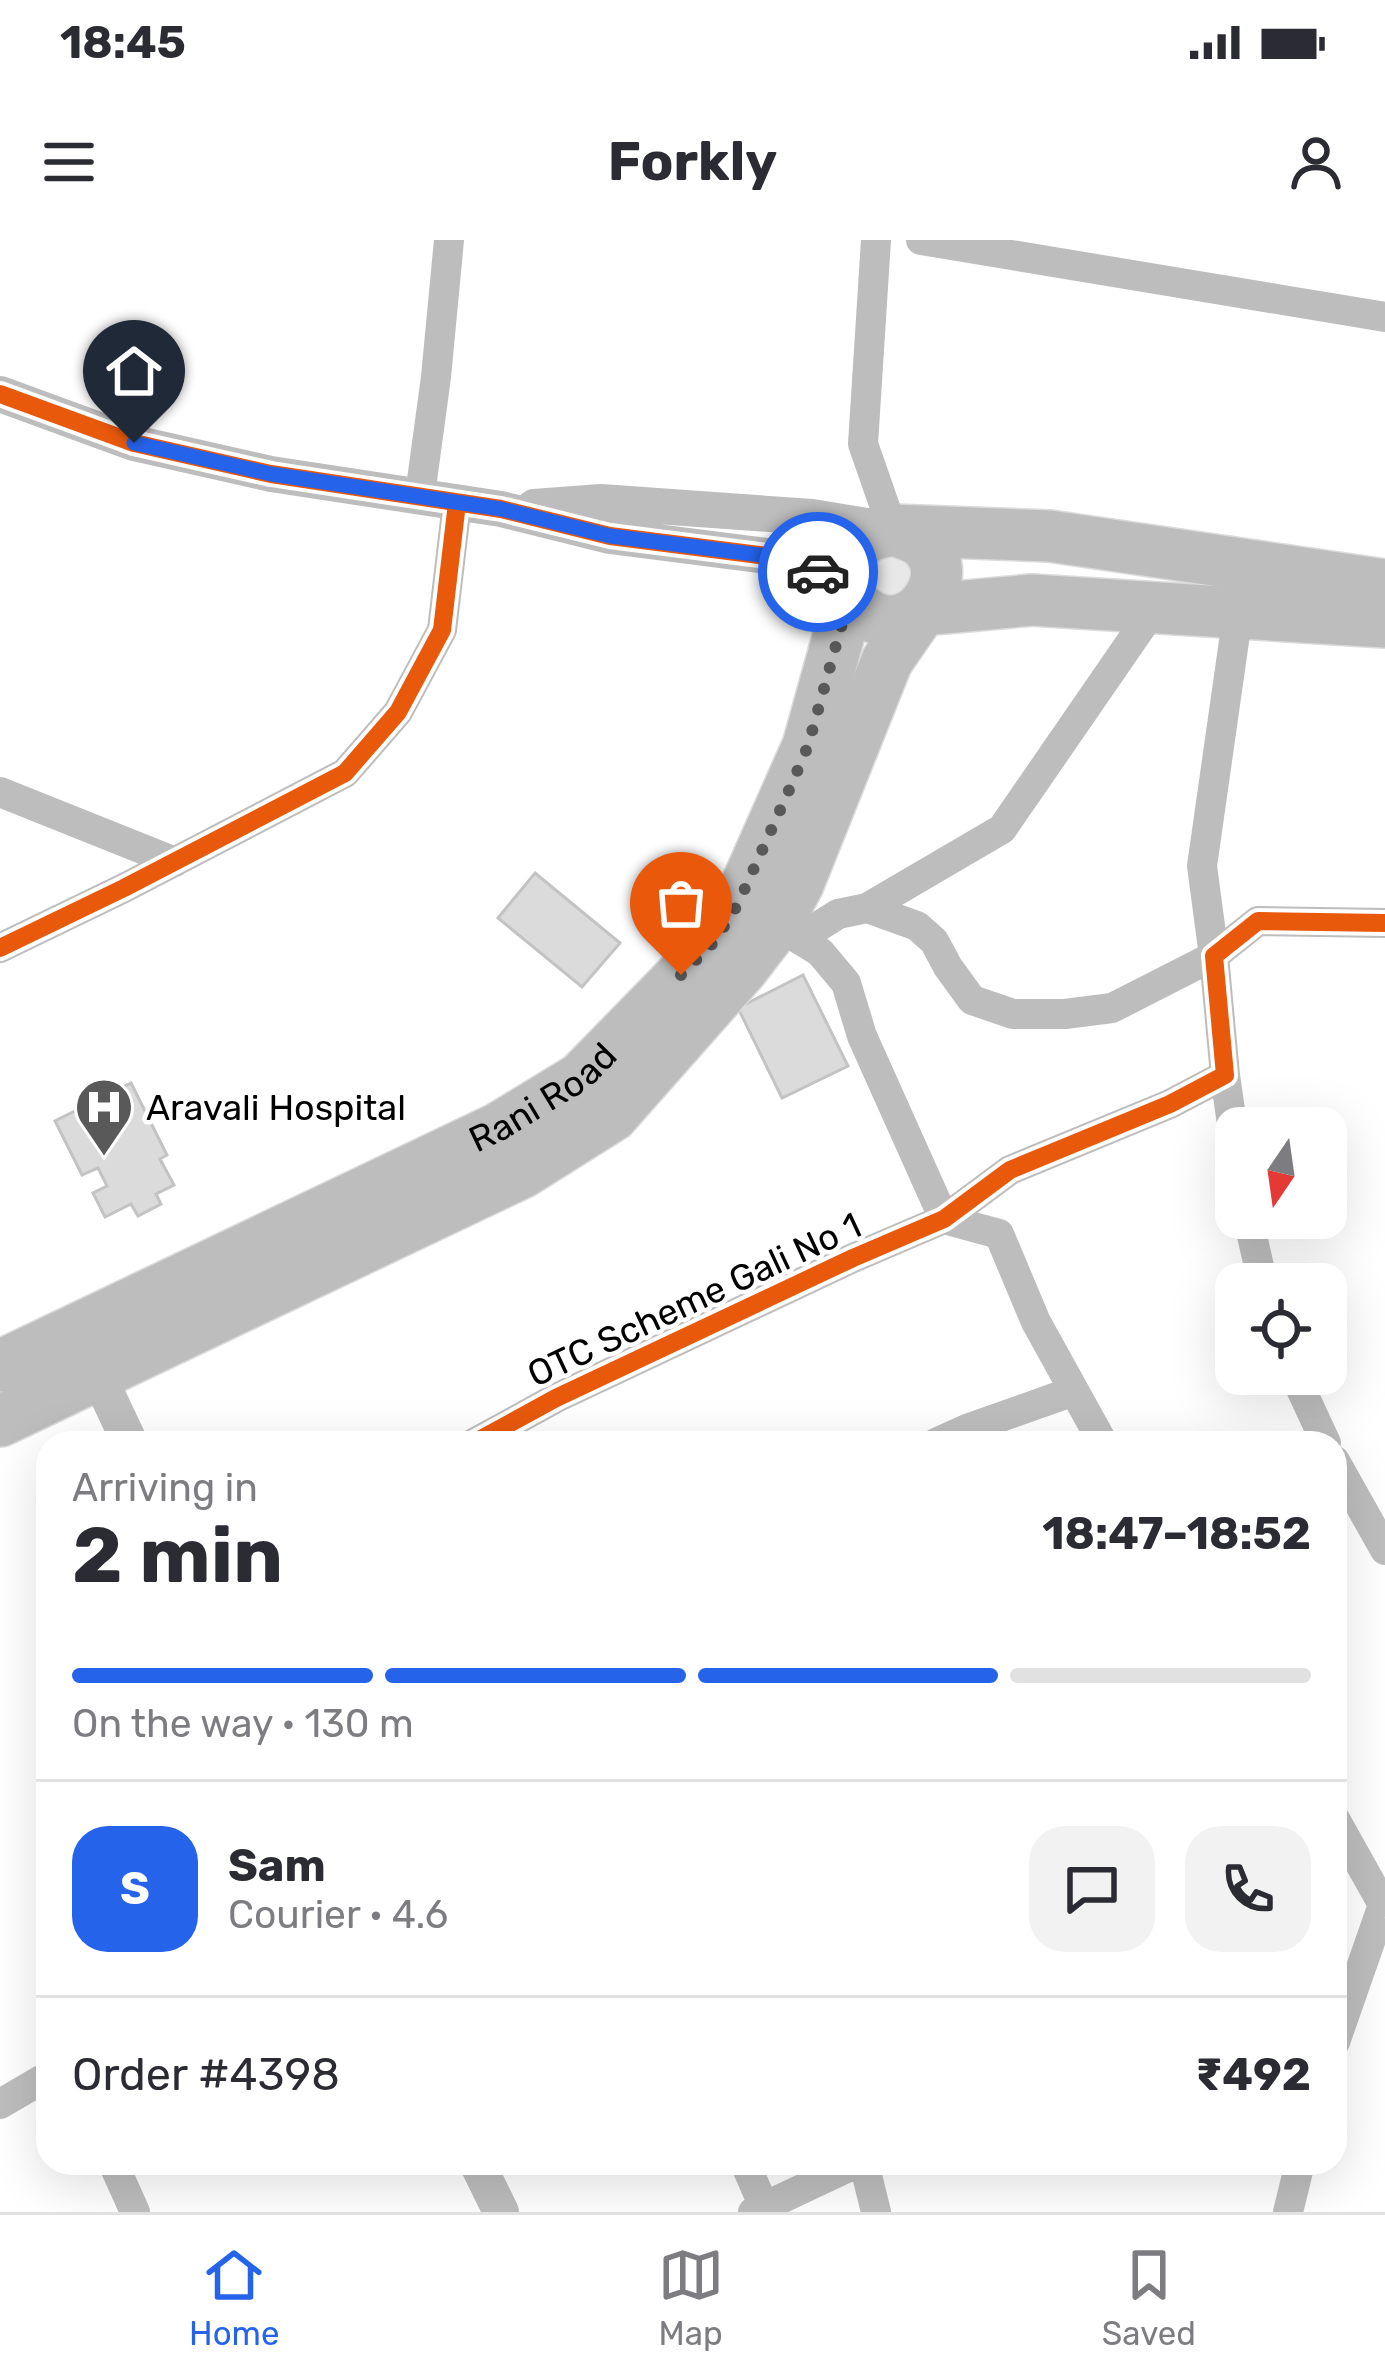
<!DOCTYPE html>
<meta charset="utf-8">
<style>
:root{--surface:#fff;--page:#f2f2f3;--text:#2b2b33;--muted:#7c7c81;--line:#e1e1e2;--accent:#2563eb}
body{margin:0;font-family:Rubik,sans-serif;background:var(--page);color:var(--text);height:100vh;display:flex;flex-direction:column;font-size:45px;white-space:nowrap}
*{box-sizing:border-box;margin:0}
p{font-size:39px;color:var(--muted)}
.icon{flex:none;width:66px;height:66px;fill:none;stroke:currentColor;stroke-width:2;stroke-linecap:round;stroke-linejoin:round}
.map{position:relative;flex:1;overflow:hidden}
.side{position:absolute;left:36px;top:1191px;width:1311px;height:744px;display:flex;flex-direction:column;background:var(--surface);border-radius:36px;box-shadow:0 12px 48px #0002}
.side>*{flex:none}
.needle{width:78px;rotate:193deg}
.buttons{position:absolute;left:1215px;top:867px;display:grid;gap:24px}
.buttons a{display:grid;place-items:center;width:132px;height:132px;border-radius:24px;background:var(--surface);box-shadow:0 12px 48px #0002;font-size:60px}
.pin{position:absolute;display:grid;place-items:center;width:102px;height:102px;color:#fff;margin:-123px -51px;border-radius:50% 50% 50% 0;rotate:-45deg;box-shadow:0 0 12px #0007}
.pin .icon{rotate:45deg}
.courier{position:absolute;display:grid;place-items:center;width:120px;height:120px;margin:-60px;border:9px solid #2563eb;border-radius:50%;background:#fff;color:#222;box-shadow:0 3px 15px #0007}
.head em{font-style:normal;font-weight:700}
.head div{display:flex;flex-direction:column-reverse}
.head{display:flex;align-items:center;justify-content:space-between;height:204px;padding:0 36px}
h1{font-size:78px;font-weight:700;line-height:90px}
.bar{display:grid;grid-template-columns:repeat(4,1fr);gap:18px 12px;align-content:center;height:144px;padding:0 36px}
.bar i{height:15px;border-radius:9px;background:var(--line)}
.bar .selected{background:var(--accent)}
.bar p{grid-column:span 4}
.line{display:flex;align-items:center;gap:30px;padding:0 36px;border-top:3px solid var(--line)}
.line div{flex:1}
.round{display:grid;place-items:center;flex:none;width:126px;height:126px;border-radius:36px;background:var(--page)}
.status{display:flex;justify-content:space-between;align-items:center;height:84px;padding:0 60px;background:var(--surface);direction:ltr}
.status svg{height:33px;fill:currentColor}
header{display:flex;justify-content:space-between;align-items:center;height:156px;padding:0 36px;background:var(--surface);font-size:54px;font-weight:700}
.dock{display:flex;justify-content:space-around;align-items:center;height:168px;border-top:3px solid var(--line);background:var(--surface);font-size:33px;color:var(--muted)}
.dock a{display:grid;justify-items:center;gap:6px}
.dock .selected{color:var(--accent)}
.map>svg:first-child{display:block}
.green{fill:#e8e8e8}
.building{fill:#dbdbdb;stroke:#c3c3c3;stroke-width:3}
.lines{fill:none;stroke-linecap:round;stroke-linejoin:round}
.trunk-casing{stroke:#dbdbdb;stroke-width:54}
.minor{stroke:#bdbdbd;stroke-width:30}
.tertiary{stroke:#bdbdbd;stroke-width:36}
.trunk{stroke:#bdbdbd;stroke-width:51}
.cycleway-casing{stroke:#fff;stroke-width:26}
.cycleway{stroke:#e8590c;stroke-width:18}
.done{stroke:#595959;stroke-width:12;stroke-dasharray:0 21.6}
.route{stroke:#2563eb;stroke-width:15}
.labels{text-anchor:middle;stroke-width:9;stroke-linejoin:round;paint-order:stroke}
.street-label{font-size:36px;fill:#000;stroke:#fff}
.poi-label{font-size:36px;fill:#000;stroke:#fff;text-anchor:start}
</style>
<div class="status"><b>18:45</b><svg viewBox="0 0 49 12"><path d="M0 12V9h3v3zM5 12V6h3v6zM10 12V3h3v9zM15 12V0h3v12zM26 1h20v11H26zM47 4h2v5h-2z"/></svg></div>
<header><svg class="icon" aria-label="menu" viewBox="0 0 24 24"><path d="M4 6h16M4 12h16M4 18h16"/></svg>Forkly<svg class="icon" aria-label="person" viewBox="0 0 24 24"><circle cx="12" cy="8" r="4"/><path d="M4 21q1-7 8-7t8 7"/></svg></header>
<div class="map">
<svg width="1385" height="1972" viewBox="0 0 1385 1972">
<rect width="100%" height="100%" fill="#fff"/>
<!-- green -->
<path class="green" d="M886,313L901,315L916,335L898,361L868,346L873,321Z"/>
<!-- building -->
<path class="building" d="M535,633L620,703L582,747L498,678Z
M803,735L848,826L782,858L738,768Z
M131,843L167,915L160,919L174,945L156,954L161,964L138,976L131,964L105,977L93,953L107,946L98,928L82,935L55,881Z"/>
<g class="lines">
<!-- trunk casing -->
<g class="trunk-casing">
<g id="trunk">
<path d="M893,290C902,293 913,296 920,301C962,332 916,400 871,376C862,371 855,366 851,357C840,336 847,311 866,298C874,293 885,292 893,290L1049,296L1385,345"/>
<path id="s1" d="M0,1126L499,888L581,838L715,701L738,664L808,506L850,355"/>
<path d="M0,1181L523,932L612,876L743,728L776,685L798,644L887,421L922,370L1032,360L1385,382"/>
</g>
</g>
<!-- minor -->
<path class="minor" d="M876,0L863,204L893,290
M921,0L1385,77
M420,255L436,137L449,0
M0,552L175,622
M867,668L1002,589L1155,367
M776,685L813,690L838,674L867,668L917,686L934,701L948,727L972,760L1013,774H1065L1112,768L1214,716L1202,626L1238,373
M784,690L820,712L846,743L862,796L944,979L999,994L1036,1082L1103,1203
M0,708L124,648L345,533L398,472L442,390L457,263
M1225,835L1236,912
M1248,978L1263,1044
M1294,1134L1326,1203
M474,1203L556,1158L853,1018L944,979L1010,930L1170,864L1225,835L1214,716L1258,681L1385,683
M936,1203L967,1189L1074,1151
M1335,1221L1385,1310
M1335,1579L1382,1663
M1335,1802L1385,1659
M0,1864L48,1836
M113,1923L135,1972
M745,1923L764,1967
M864,1923L876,1972
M753,1972L857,1923
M1288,1972L1300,1923"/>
<!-- tertiary -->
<path class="tertiary" d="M0,154L134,203L271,234L501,269L610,296L775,317L829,336L850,355
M534,267L601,262L812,277L891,290
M98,1135L130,1203
M477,1923L501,1972"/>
<!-- trunk -->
<use href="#trunk" class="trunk"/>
<!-- cycleway casing -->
<g class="cycleway-casing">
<path id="cycleway" d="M0,154L134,203L271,234L501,269L610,296L775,317L829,336L850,355
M0,708L124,648L345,533L398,472L442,390L457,263
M474,1203L556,1158L853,1018L944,979L1010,930L1170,864L1225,835L1214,716L1258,681L1385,683"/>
</g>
<!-- cycleway -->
<use href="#cycleway" class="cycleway"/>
</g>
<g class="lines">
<!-- done -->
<path class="done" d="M681,735L715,701L738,664L790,548L808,506L850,355L829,336L818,332"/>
<!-- route -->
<path class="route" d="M134,203L271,234L501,269L610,296L776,317L818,332"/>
</g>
<!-- icons -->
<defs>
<g id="hospital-pin" transform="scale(3)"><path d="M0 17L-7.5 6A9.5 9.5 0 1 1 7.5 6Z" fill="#595959" stroke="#fff"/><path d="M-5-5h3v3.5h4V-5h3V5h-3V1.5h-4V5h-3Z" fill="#fff"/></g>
</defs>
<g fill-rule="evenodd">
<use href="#hospital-pin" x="104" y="867"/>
</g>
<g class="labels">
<!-- street labels -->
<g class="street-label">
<text dy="13" stroke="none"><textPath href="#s1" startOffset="606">Rani Road</textPath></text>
<text transform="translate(694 1059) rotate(-25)" y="13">OTC Scheme Gali No 1</text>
</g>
<!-- poi labels -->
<g class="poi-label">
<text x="146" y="880">Aravali Hospital</text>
</g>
</g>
</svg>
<div class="buttons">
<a><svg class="needle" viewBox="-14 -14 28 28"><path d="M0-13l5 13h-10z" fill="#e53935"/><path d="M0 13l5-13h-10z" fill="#7c7c81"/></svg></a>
<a><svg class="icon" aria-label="locate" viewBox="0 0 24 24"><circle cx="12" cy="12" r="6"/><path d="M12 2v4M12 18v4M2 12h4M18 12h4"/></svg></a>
</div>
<div class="pin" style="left:681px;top:735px;background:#ea580c"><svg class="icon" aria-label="bag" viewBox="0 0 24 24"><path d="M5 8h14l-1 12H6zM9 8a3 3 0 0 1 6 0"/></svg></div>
<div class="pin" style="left:134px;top:203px;background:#1f2937"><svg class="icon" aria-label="home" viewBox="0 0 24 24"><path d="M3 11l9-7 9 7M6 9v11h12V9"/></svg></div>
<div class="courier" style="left:818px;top:332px"><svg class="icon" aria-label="car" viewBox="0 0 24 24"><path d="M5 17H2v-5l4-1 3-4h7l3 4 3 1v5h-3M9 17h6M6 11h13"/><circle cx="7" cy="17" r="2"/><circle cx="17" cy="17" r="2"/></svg></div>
<section class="side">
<div class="head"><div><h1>2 min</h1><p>Arriving in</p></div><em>18:47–18:52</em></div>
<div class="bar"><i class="selected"></i><i class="selected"></i><i class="selected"></i><i></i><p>On the way · 130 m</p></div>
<div class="line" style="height:216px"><b class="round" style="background:var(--accent);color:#fff">S</b><div><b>Sam</b><p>Courier · 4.6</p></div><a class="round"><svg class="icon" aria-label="chat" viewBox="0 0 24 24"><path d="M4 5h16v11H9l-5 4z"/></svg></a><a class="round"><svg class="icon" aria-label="phone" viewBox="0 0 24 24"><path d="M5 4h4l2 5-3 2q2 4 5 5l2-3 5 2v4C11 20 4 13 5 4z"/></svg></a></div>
<div class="line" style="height:156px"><div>Order #4398</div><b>₹492</b></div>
</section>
</div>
<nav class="dock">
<a class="selected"><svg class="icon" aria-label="home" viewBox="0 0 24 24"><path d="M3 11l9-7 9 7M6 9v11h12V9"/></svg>Home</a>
<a><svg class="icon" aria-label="map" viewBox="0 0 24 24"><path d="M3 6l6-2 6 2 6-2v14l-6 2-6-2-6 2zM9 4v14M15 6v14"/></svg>Map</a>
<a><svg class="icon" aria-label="saved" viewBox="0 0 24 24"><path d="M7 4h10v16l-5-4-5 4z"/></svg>Saved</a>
</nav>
